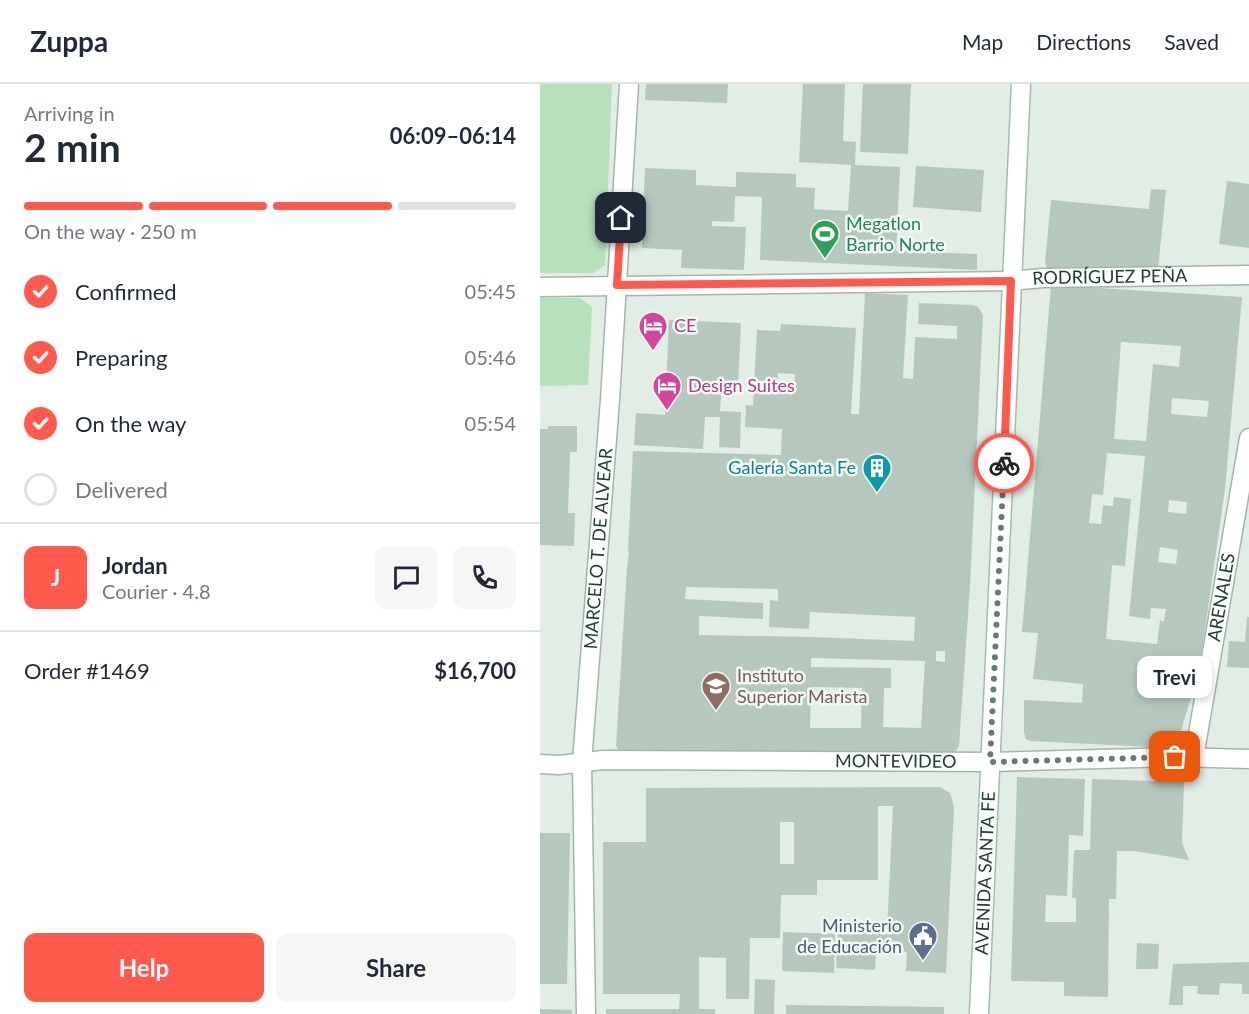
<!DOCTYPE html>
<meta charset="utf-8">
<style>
:root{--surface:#fff;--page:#f6f6f7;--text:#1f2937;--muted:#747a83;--line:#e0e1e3;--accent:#ff5a4d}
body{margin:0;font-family:Lato,sans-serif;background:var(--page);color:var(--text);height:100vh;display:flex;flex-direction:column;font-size:22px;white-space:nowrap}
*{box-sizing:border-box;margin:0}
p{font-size:20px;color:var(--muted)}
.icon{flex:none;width:33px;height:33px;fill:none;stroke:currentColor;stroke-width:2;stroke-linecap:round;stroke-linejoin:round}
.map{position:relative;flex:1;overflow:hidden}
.side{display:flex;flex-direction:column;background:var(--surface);width:540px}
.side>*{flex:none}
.pin{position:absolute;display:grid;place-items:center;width:51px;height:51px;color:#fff;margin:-26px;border-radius:12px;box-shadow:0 3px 9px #0006}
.courier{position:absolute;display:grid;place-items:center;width:60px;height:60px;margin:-30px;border:4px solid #ff5a4d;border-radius:50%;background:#fff;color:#222;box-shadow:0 2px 8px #0007}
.bubble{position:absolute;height:42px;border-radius:12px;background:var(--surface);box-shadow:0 3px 9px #0003;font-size:20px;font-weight:700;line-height:42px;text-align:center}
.headline em{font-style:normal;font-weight:700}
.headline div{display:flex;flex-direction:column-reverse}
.headline{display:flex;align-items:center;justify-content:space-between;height:102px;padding:0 24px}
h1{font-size:39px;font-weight:700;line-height:45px}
.bar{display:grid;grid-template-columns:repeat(4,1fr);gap:9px 6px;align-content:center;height:72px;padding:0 24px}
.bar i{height:8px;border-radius:4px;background:var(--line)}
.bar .on{background:var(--accent)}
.bar p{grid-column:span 4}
.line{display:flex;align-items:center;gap:15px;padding:0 24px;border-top:2px solid var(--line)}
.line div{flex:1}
.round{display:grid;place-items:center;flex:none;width:63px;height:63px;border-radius:12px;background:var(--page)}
ol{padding:0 24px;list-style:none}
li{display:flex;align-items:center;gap:18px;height:66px}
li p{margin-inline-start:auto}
li .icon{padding:6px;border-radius:50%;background:var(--accent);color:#fff;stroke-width:4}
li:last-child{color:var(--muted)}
li i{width:33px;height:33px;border:3px solid var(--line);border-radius:50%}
.cta{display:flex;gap:12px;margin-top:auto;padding:12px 24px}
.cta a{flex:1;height:69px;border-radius:12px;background:var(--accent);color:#fff;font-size:24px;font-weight:700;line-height:69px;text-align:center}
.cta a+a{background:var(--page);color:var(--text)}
header{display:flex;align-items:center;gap:36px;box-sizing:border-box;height:84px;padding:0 30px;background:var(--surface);border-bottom:2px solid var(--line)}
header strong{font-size:28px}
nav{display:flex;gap:33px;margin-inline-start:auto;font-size:21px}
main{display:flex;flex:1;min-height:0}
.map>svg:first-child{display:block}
.green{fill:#b7e1bb}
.building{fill:#b6c8be;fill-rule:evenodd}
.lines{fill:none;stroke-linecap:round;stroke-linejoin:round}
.minor-casing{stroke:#a3b6ab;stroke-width:21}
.tertiary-casing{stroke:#a3b6ab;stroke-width:21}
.secondary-casing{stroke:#a1bdae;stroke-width:21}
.minor{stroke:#fff;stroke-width:18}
.tertiary{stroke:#fff;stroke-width:18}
.secondary{stroke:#fff;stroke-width:18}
.done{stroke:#637d70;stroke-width:6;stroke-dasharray:0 10.8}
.route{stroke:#ff5a4d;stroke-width:8}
.labels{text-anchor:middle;stroke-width:5;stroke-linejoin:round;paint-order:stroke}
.leisure-label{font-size:18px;fill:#27864d;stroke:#f2f9f4;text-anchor:start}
.street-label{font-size:18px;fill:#1f4031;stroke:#f2f9f4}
.hotel-label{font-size:18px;fill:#b23c85;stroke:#f2f9f4;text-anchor:start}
.culture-label{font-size:18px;fill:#0d838f;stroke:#f2f9f4;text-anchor:end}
.education-label{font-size:18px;fill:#785e54;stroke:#f2f9f4;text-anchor:start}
.service-label{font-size:18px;fill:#4e5e75;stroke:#f2f9f4;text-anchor:end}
</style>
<header>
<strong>Zuppa</strong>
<nav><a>Map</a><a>Directions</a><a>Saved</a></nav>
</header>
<main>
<section class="side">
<div class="headline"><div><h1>2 min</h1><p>Arriving in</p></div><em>06:09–06:14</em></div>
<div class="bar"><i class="on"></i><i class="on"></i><i class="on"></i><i></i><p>On the way · 250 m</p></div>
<ol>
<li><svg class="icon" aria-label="check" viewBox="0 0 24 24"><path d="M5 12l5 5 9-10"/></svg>Confirmed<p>05:45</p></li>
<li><svg class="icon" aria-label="check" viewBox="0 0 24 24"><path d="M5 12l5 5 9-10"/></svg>Preparing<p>05:46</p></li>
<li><svg class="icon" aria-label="check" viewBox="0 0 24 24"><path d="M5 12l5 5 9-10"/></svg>On the way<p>05:54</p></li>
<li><i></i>Delivered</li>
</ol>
<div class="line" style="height:108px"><b class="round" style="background:var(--accent);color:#fff">J</b><div><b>Jordan</b><p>Courier · 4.8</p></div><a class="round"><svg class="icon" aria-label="chat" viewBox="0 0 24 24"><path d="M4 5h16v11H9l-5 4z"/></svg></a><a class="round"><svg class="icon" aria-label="phone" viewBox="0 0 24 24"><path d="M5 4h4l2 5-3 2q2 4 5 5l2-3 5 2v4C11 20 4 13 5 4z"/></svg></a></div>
<div class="line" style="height:78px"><div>Order #1469</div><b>$16,700</b></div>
<div class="cta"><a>Help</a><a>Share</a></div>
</section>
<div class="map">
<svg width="709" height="930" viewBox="0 0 709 930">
<rect width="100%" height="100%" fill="#e1ede5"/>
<!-- green -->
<path class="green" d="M0,0H72L65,181L53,189H0Z
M0,214H40L52,223L48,301L0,302Z"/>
<!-- building -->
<path class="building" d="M106,0H188L187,19L105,16Z
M263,0H305L303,57L316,58L315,81L360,83L356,167L437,170V186L220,176L222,113L195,112L194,138L172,137V142L206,143L204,186L141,184L142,166L102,164L105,84L156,86V101L173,102L196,103V88L256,90V103L275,104L274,125L308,127L311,81L259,78Z
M323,0H371L368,70L320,68Z
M376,82L444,86L441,128L373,123Z
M687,97L709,100V164L679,160Z
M611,105L626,106L617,195L507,184L505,178L511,116L609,125Z
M511,201L702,213L685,405L659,588L637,659L631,664L490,657L486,655L484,649V616L542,619L543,600L493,595L498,549L482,548ZM581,258L641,262L639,283L613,280L606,357L574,355ZM632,314L669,317L667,333L631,330ZM567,369L605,372L589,532L610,535L611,524L626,525L624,538L620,536L617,560L566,555L572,481L585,482L591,415L574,413L573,422L563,421L561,440L549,439L552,410L563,411ZM629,416L647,418L646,430L628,428ZM620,463L638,466L636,480L618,478Z
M325,209L368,211L363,294L373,295L375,253L417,255V242L378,240L379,219L432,221L438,223L443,231L430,502L419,662L412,672L80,668L76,662L87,484L89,468H88L93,367L241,371L242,345L205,343L206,321L213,322L217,246L240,247L241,240L316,244L311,330H319ZM238,289L255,290L254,308L237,307ZM146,503L238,505V517L230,516L229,543L269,545L270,528L375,533L374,557L272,553L159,551V532L223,535V519L145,515ZM396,567H405V578L396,577ZM271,574L385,577L381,644L343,643L344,604H351V584L271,583ZM271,603L322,604L321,644H270Z
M129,236L201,239L198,300H182L180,327L201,328L200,364L179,363L180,333H165L163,365L94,361L96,329L125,331Z
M8,342H37V368H30L28,429H35L34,462L0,461V345H8Z
M707,533H709V584L687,583L689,557L705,558Z
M477,693L545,695L543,752L529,751L527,812L506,811L505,838H536V814H532L534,766H550L552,695L644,698L642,759L649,776L595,767H577L576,815H569L568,913L524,912V898L471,897Z
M400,703L410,709L414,722L406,889L366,887L367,868L336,866L335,886L296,884L298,846L347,848L353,722H338V796H277V811H241L240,854H210L209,915H186V874L159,873V925H175V930H66V925H139L140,910H63V758H106V704ZM240,738H254V780H240Z
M0,749H30L27,900H0Z
M243,848L295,850L294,889L242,887Z
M597,859L619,860L618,885H596Z
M709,878V910H702V900L680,899L679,911L657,910L658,902H643V921H629L633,880Z
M215,895L235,896L234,930H214Z
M246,921L404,923V930H246Z
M0,925L32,926V930H0Z"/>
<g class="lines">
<!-- minor casing -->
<g class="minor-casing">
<g id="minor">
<path d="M0,203L471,197"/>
<path id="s1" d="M654,673L709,354"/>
<path id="s2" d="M0,680L19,681L63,676L450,678L635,673L709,675"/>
<path id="s3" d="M46,930L42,678L70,316L89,0"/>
</g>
</g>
<!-- tertiary casing -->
<g class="tertiary-casing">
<g id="tertiary">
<path id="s4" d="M471,197L503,194L709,191"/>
</g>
</g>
<!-- secondary casing -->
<g class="secondary-casing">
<g id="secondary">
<path id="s5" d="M439,930L481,0"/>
</g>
</g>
<!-- minor -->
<use href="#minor" class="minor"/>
<!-- tertiary -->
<use href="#tertiary" class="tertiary"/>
<!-- secondary -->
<use href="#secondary" class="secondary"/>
</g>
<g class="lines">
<!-- done -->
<path class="done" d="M464,379L450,678L635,673"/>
<!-- route -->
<path class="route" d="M81,134L77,201L471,197L464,379"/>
</g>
<!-- icons -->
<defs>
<g id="stadium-pin" transform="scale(1.5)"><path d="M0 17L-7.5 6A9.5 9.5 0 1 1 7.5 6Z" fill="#2e9e5b" stroke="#f2f9f4"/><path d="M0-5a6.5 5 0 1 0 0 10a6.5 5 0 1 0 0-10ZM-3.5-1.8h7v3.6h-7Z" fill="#fff"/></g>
<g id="hotel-pin" transform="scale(1.5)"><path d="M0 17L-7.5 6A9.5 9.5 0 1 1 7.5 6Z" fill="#d1479c" stroke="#f2f9f4"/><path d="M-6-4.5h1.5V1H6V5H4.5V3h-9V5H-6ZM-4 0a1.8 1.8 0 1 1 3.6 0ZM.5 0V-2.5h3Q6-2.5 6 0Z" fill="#fff"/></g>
<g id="building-pin" transform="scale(1.5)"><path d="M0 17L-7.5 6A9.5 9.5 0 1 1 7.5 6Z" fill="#0f9aa8" stroke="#f2f9f4"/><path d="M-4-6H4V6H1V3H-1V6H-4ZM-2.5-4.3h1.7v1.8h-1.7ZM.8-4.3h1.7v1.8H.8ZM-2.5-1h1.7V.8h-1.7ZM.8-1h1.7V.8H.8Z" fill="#fff"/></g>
<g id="university-pin" transform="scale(1.5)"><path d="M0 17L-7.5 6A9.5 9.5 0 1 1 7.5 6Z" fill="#8d6e63" stroke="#f2f9f4"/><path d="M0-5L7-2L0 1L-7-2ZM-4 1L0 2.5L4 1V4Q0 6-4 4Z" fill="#fff"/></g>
<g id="civic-pin" transform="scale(1.5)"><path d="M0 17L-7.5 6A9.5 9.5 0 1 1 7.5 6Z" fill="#5c6f8a" stroke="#f2f9f4"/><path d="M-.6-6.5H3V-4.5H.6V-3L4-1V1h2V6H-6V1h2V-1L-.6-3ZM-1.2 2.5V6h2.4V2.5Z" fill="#fff"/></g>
</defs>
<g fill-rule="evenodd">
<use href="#stadium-pin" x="285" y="150"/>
<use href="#hotel-pin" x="113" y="242"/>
<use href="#hotel-pin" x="127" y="302"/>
<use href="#building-pin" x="337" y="384"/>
<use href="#university-pin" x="176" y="602"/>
<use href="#civic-pin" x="383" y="852"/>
</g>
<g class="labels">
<!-- leisure labels -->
<g class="leisure-label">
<text x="306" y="146">Megatlon<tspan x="306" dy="21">Barrio Norte</tspan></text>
</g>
<!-- street labels -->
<g class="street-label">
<text dy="6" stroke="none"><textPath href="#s4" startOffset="99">RODRÍGUEZ PEÑA</textPath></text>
<text dy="6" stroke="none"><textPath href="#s3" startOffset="466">MARCELO T. DE ALVEAR</textPath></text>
<text dy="6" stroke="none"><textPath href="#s1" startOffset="162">ARENALES</textPath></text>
<text dy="6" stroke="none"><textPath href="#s2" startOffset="356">MONTEVIDEO</textPath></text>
<text dy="6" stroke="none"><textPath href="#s5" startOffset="141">AVENIDA SANTA FE</textPath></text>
</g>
<!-- hotel labels -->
<g class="hotel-label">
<text x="134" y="248">CE</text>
<text x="148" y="308">Design Suites</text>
</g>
<!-- culture labels -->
<g class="culture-label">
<text x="316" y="390">Galería Santa Fe</text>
</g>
<!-- education labels -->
<g class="education-label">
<text x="197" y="598">Instituto<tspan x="197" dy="21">Superior Marista</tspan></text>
</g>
<!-- service labels -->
<g class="service-label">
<text x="362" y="848">Ministerio<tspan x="362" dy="21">de Educación</tspan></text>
</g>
</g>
</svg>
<div class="pin" style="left:635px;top:673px;background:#ea580c"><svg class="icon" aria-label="bag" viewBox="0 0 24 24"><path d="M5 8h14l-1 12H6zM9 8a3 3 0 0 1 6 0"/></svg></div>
<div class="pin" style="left:81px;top:134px;background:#1f2937"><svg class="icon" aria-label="home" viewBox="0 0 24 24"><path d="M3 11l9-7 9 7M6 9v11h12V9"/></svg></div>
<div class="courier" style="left:464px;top:379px"><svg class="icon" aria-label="bike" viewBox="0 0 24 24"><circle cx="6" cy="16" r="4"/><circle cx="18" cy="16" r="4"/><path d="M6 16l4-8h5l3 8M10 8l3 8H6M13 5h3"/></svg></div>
<div class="bubble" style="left:597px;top:572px;width:75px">Trevi</div>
</div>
</main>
